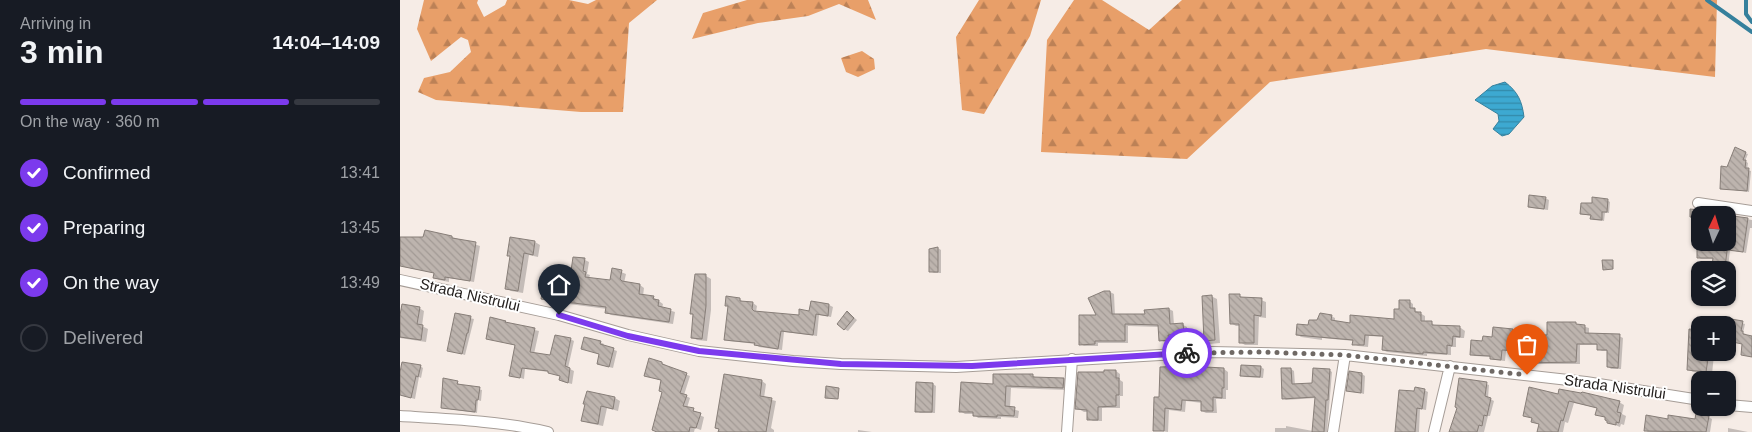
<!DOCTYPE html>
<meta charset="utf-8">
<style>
:root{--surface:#171b24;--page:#20242c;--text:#f1f3f6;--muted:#9ea1a6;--line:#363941;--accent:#7c3aed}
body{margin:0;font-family:Arial,sans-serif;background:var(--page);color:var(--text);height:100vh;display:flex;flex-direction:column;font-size:19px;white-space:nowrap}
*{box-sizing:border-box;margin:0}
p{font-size:16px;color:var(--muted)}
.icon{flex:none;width:28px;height:28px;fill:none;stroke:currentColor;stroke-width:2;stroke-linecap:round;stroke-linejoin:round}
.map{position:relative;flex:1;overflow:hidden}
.sheet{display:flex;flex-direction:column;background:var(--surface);width:400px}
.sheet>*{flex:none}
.needle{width:32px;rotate:4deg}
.buttons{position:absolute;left:1291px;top:206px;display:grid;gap:10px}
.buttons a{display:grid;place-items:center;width:45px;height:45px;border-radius:10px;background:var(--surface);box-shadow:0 1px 4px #0004;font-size:25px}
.pin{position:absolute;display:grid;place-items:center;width:42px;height:42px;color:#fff;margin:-51px -21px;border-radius:50% 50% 50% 0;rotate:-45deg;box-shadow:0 0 5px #0007}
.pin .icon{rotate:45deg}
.courier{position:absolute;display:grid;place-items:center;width:50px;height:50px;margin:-25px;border:4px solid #7c3aed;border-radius:50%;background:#fff;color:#222;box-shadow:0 1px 6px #0007}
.overview em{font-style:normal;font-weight:700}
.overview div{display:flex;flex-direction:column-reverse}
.overview{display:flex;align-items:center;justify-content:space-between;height:85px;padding:0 20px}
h1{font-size:32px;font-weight:700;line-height:38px}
.bar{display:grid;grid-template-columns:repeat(4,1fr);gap:8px 5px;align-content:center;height:60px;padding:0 20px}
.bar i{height:6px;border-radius:4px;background:var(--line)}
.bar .on{background:var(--accent)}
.bar p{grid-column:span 4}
ol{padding:0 20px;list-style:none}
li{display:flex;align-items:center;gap:15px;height:55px}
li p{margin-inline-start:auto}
li .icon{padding:5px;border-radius:50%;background:var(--accent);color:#fff;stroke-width:4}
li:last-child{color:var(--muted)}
li i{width:28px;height:28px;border:2px solid var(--line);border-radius:50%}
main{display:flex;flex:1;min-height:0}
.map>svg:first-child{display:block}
.forest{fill:url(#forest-firs)}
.water{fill:url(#water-rules);stroke:#36809c}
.shadow{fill:#0003}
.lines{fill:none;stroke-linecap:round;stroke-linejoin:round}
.stream{stroke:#36809c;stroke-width:4}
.building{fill:url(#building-back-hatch);stroke:#877e78}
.street-casing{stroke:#a69d97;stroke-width:12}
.street{stroke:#fff;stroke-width:10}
.done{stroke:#6f6965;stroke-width:5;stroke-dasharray:0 9}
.route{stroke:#7c3aed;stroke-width:6}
.labels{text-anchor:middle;stroke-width:4;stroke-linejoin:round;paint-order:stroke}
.street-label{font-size:15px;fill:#262220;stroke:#fff}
</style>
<main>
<section class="sheet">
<div class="overview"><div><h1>3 min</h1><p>Arriving in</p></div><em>14:04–14:09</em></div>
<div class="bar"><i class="on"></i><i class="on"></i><i class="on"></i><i></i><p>On the way · 360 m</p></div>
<ol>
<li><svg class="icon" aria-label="check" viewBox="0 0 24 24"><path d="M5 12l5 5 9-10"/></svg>Confirmed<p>13:41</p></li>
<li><svg class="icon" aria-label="check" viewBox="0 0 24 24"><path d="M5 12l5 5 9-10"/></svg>Preparing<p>13:45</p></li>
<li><svg class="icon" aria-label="check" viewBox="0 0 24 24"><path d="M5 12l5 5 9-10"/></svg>On the way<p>13:49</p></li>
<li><i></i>Delivered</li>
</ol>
</section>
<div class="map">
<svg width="1352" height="432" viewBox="0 0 1352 432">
<defs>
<pattern id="forest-firs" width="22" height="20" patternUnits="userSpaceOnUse" patternTransform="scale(1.25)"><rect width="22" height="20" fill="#e89f69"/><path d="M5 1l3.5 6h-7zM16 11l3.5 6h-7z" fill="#bc8156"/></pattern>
<pattern id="water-rules" width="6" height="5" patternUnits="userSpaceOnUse" patternTransform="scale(1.25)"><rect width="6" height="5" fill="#3da9d1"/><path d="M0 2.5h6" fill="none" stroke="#3389a9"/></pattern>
<pattern id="building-back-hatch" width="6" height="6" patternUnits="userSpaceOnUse" patternTransform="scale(1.25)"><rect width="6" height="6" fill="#bdb4ae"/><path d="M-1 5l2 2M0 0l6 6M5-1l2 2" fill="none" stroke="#a29a95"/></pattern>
</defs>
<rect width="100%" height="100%" fill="#f6ece6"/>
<!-- forest -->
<path class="forest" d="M24,0H78L77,3L84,17L105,5L107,0H169L188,4L196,0H257L229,23L223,112H181L36,100L18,92L24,78L50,72L71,52L68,40L61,37L31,61L17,29Z
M347,0H468L476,20L439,4L408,16L358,23L292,39L303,13Z
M579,0H641L630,36L584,114L562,110L556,37Z
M674,0H702L749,30L782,0H1317L1315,77L1086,49L870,82L787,159L641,152L647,40Z
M462,51L474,59L475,69L458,77L446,72L441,58Z"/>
<!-- water -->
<path class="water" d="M1105,82C1118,92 1122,101 1124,117L1109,134L1102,136L1093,129L1099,121L1098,114L1075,100L1092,86Z"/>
<!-- shadow -->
<path class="shadow" d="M1345,153L1348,154L1345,161L1348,163L1347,170L1351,171L1349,192L1321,188L1327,168Z
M1145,198L1149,200L1148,210L1132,208L1129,206Z
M1207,200L1210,202L1209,213H1205L1204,221L1194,220L1192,218V216L1181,214L1193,205Z
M1334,217L1352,220V228H1350L1346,253L1330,250L1328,268L1313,265L1314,259H1301L1298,257V238H1300V242H1328L1329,229H1332Z
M52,237L80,246L74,282L49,278V282L39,280L34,277L35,273L4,267L0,265L24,238Z
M111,238L135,242L140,245L138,257L129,255L123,293L111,291L106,288L111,257L109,255Z
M538,248L541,250V273H534L530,271Z
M185,260L189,262L187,274L190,275L189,278L211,281L221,272L226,274L224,283L240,285L244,288L243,296L253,297L263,304L262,308L275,312L273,324L211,315L206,312L207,309L146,301L142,299L170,287Z
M296,275L306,276L311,279V310L307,341L297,340L292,337L294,315L291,314Z
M710,292L714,294L715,316H746L769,309L773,311L774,325H783L787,327V335L772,336V341L764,342L760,340L759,327L728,326V343H698V346H684L680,344L698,316L705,293Z
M811,296L817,299L820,343L810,344L805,341Z
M840,296L844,298L861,300L866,302V318L859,317L858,345H845L840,342L841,326H836L831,323Z
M340,299L343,302L353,303L357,306L356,312L400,316L429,305L433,307L431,317L419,315L417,336L384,332L382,350L359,347L356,344L329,341L326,339Z
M1009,301L1013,304V309L1025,316V322H1031L1035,326L1061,328L1065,331L1064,338H1056V347H1051V355L1027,354V356L987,352L983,350L985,337L969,336L968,347L958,346L954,344V341L922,338V340L901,337L897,334L931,316L935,318V322L951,324L995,320L1001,310Z
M19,308L24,311L22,326L28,329L26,342L0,338V322Z
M56,315L74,319L65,355L49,350Z
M451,315L457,320L448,331L444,329Z
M1332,320L1345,324L1343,333L1346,334V336L1352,337V357L1342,354L1344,344L1328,340Z
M105,322L109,324L139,331L134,354L151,356L170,339L174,341L168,368L174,371L172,384L164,382L160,380L161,376L149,372L125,369L124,379L111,375L117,346L87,338Z
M1148,323L1176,324L1189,328V334L1219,336L1223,338L1221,369H1211L1208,366L1209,351H1202L1198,349V345H1180V364H1129L1125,362L1126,352L1106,351L1105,361L1095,360L1091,357L1075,356L1072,354L1083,342L1113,330L1117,332L1116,338H1134L1148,336Z
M1300,331V352H1321L1320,356L1314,355L1312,374L1293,372L1288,369Z
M200,342L204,344L203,346L217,351L213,368L201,365L200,354L186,350Z
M262,363L266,365L265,367L290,376L284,395L290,398L287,408L293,410L297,412V414L304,417L301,430L295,428L294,432H257L263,392L262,381L245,375Z
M20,366L23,368L21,378L19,377L15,399L0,395V378Z
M861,367L864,369L863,378L845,377L841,375Z
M824,369L828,372V390H826V399H816L817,413H806L802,411V403L786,401L785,412L769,410L768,432L755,430L760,398Z
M891,369L894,371L895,385L914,384L929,370L932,372L927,432H875V428H886V426L913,431L916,398L886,400L883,398Z
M716,371L720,374V380L723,382V396H720V408H702V421H693L689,419V412H684L677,408L679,373Z
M962,374L965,376L964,394L948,390Z
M632,375L637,378L664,379L668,381L667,390L611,388L610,408L619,411L618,418L601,417V419L578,418L574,414H565L560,411L595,385Z
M362,381L366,384L364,398L376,401L371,428L374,430V432H319L320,430L316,428Z
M57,382L60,385L82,390L81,401L78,400L77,413L42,408Z
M533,384L536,386L535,413H520L517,411Z
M1086,384L1089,385L1088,398L1094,401L1090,416H1088L1084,432H1050Z
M1024,390L1028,392L1026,410L1020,409L1019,432H997L1015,392Z
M187,393L215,398L220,401L218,411L207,408L203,426L188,423L183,420Z
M1159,395L1219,402L1224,405L1222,414L1226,416L1224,425L1221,424L1220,427L1208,422L1206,418L1196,414L1198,408L1174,403L1168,423L1165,422L1163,432H1139L1140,425L1132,421L1133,419L1124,415Z
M1308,417L1312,419L1310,432H1248L1245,430L1269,420L1296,421Z
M1328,428L1348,432H1328Z
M458,430L472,432H458Z"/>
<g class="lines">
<!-- stream -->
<path class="stream" d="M1307,0L1352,32
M1346,0V14L1352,22"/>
</g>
<!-- building -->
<path class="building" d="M1335,147L1346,152L1343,160H1346L1345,168H1349L1347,191L1320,189L1321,166L1327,167Z
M1129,195L1146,197L1144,209L1128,207Z
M1192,197L1208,199L1207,212H1202V220L1190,219L1191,215L1180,214L1181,203H1192Z
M1290,209L1300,210V218L1290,217Z
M1333,216L1348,218L1343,252L1328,250V243L1325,267L1312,266L1313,258H1297V242H1328V227L1331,228Z
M25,230L52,236V238L76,242L70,281L45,277V280L33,278L34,273L0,266V237H23Z
M110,237L135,241L133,255L124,253L118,291L105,289L110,256H107Z
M538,247V272H529V249Z
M173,257L185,258L183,271L186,272L185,277L210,280L212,268L222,270L220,279L222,281L240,284L239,294L254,296L253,299L259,300L258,306L271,309L269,322L205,313L206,307L141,299L144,281L169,285Z
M1202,260H1213V269L1203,270Z
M295,274H306V306L302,339L291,338L293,314H290Z
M704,291H710L712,314H745L744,310L769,308L770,324L783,323L784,334L768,335L769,340L759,341L758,325L725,324V341H695V344L679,345V315H696L688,298Z
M829,294H840V297L862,298L861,316L854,315V343H839V324H830Z
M812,295L815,340L804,341L802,296Z
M326,296L340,298V301L353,302L352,309L354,311L399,315V309L409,311L411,301L429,304L428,316L416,314L413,335L381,331L378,349L354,345L355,343L324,340L328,306H325Z
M999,300H1010V308H1015V312H1021V321H1032V325L1060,326V337L1053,336L1052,346L1047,345V354L1023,352V354L982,350L983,336L965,335L964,345H952L953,340L896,335L897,324L908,325L909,320H917L920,313L932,315L931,320L950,323V315L994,319V309H999Z
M2,304L20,307L17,324L23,325L21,340L0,337V315Z
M447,311L454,318L444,330L437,324Z
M55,313L71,316L68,333H67L62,354L47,351Z
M90,317L106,321L105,322L135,328L130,352L150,355L155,335L171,338L165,366L170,368L168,383L159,380L160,376L148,373V371L122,368L120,378L109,376L115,345L86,339Z
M1331,319L1343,321L1341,331H1343V334L1352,336V357L1341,355L1342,344L1328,341Z
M1147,322H1176V324L1185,325V333L1220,334L1218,368L1207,367V350H1197V344H1177L1176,362L1124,363L1125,351L1102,350L1101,360L1090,359V356L1070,355L1071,340L1082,341L1083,336L1092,337L1093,327L1113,329V336L1133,337V334L1147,335Z
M1289,329L1300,330V352H1309L1306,372L1287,370Z
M184,337L201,341L200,344L214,348L209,367L197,364L199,354L181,349Z
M249,358L262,362V364L287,373L280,393L287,395L283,406L294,408L293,411L301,413L296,428L290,427L289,432H257L252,430L262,392L259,391L261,380L244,376Z
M2,362L21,365L18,377L16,376L11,398L0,395V372Z
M841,365L861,366L860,377L840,376Z
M787,366L824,368V388H822V398L813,397V411H801V401L782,400L781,410L765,408L764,431H753L754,397H759L760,367Z
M881,368H891L892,384L912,383L913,368L930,369L928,400H926L924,432H912L915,397L882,399Z
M704,370H716V378H719V395H716V406L698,407V420H687V410L675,409L678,372H704Z
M949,371L962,373L961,393L946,391Z
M324,374L362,380L360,396L372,398L366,432H318L319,429L315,428Z
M593,374H633V377L664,378L663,388L606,386L605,406L615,407L614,416L597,415V417L573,416V412H559L561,382L593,384Z
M43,378L58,381L57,384L80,387L78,400H76L75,412L41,408Z
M1059,378L1087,382L1085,396L1091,398L1087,416L1084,415L1082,426L1079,425L1077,432H1049L1057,408L1055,407Z
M516,382L533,383L532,412H515Z
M426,386L439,388L438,399L425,398Z
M1015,387L1025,389L1022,409L1017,408L1015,432H995L999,390L1014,391Z
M1129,387L1158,394L1159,389L1181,393L1182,392L1220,401L1217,412L1221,413L1219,423L1216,422V425L1207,423V421L1205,420V417L1195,415L1197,408L1169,401L1163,421L1161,420L1158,432H1137L1139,424L1131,422L1132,418L1123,416Z
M187,391L215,397L213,409L201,406L198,424L181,421L185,404H183Z
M1296,413L1309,416L1306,432L1244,431L1246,415L1268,419V415L1295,419Z"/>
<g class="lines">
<!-- street casing -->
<g class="street-casing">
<path id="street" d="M1298,203L1352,211
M0,280L159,315L228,335L299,351L393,361L441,364L556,367L811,352L945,355L1186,382L1300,400
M1328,405L1352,407
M0,416C50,419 100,421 148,432
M667,432L672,359
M933,432L945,355
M1034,432L1050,366"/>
</g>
<!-- street -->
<use href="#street" class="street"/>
</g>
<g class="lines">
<!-- done -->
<path class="done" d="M787,353L861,352L945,355L1127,375"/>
<!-- route -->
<path class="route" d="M159,315L228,336L299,351L441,364L572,366L787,353"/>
</g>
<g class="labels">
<!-- street labels -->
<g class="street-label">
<text transform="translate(70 295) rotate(13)" y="5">Strada Nistrului</text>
<text transform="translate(1215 387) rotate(8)" y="5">Strada Nistrului</text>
</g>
</g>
</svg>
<div class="buttons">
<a><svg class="needle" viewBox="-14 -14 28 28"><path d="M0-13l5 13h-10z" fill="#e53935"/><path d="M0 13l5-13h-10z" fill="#9ea1a6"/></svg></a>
<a><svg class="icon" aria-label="layers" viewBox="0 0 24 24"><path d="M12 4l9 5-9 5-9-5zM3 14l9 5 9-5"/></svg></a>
<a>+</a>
<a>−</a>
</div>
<div class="pin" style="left:1127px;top:375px;background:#ea580c"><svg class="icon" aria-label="bag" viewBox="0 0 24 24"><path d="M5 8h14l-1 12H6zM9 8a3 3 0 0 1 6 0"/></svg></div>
<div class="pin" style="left:159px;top:315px;background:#1f2937"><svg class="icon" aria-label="home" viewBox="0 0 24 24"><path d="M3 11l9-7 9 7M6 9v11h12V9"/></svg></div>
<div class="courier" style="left:787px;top:353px"><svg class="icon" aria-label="bike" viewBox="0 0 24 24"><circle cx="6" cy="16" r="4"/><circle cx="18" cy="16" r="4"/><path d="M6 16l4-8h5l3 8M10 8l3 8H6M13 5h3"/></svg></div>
</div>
</main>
